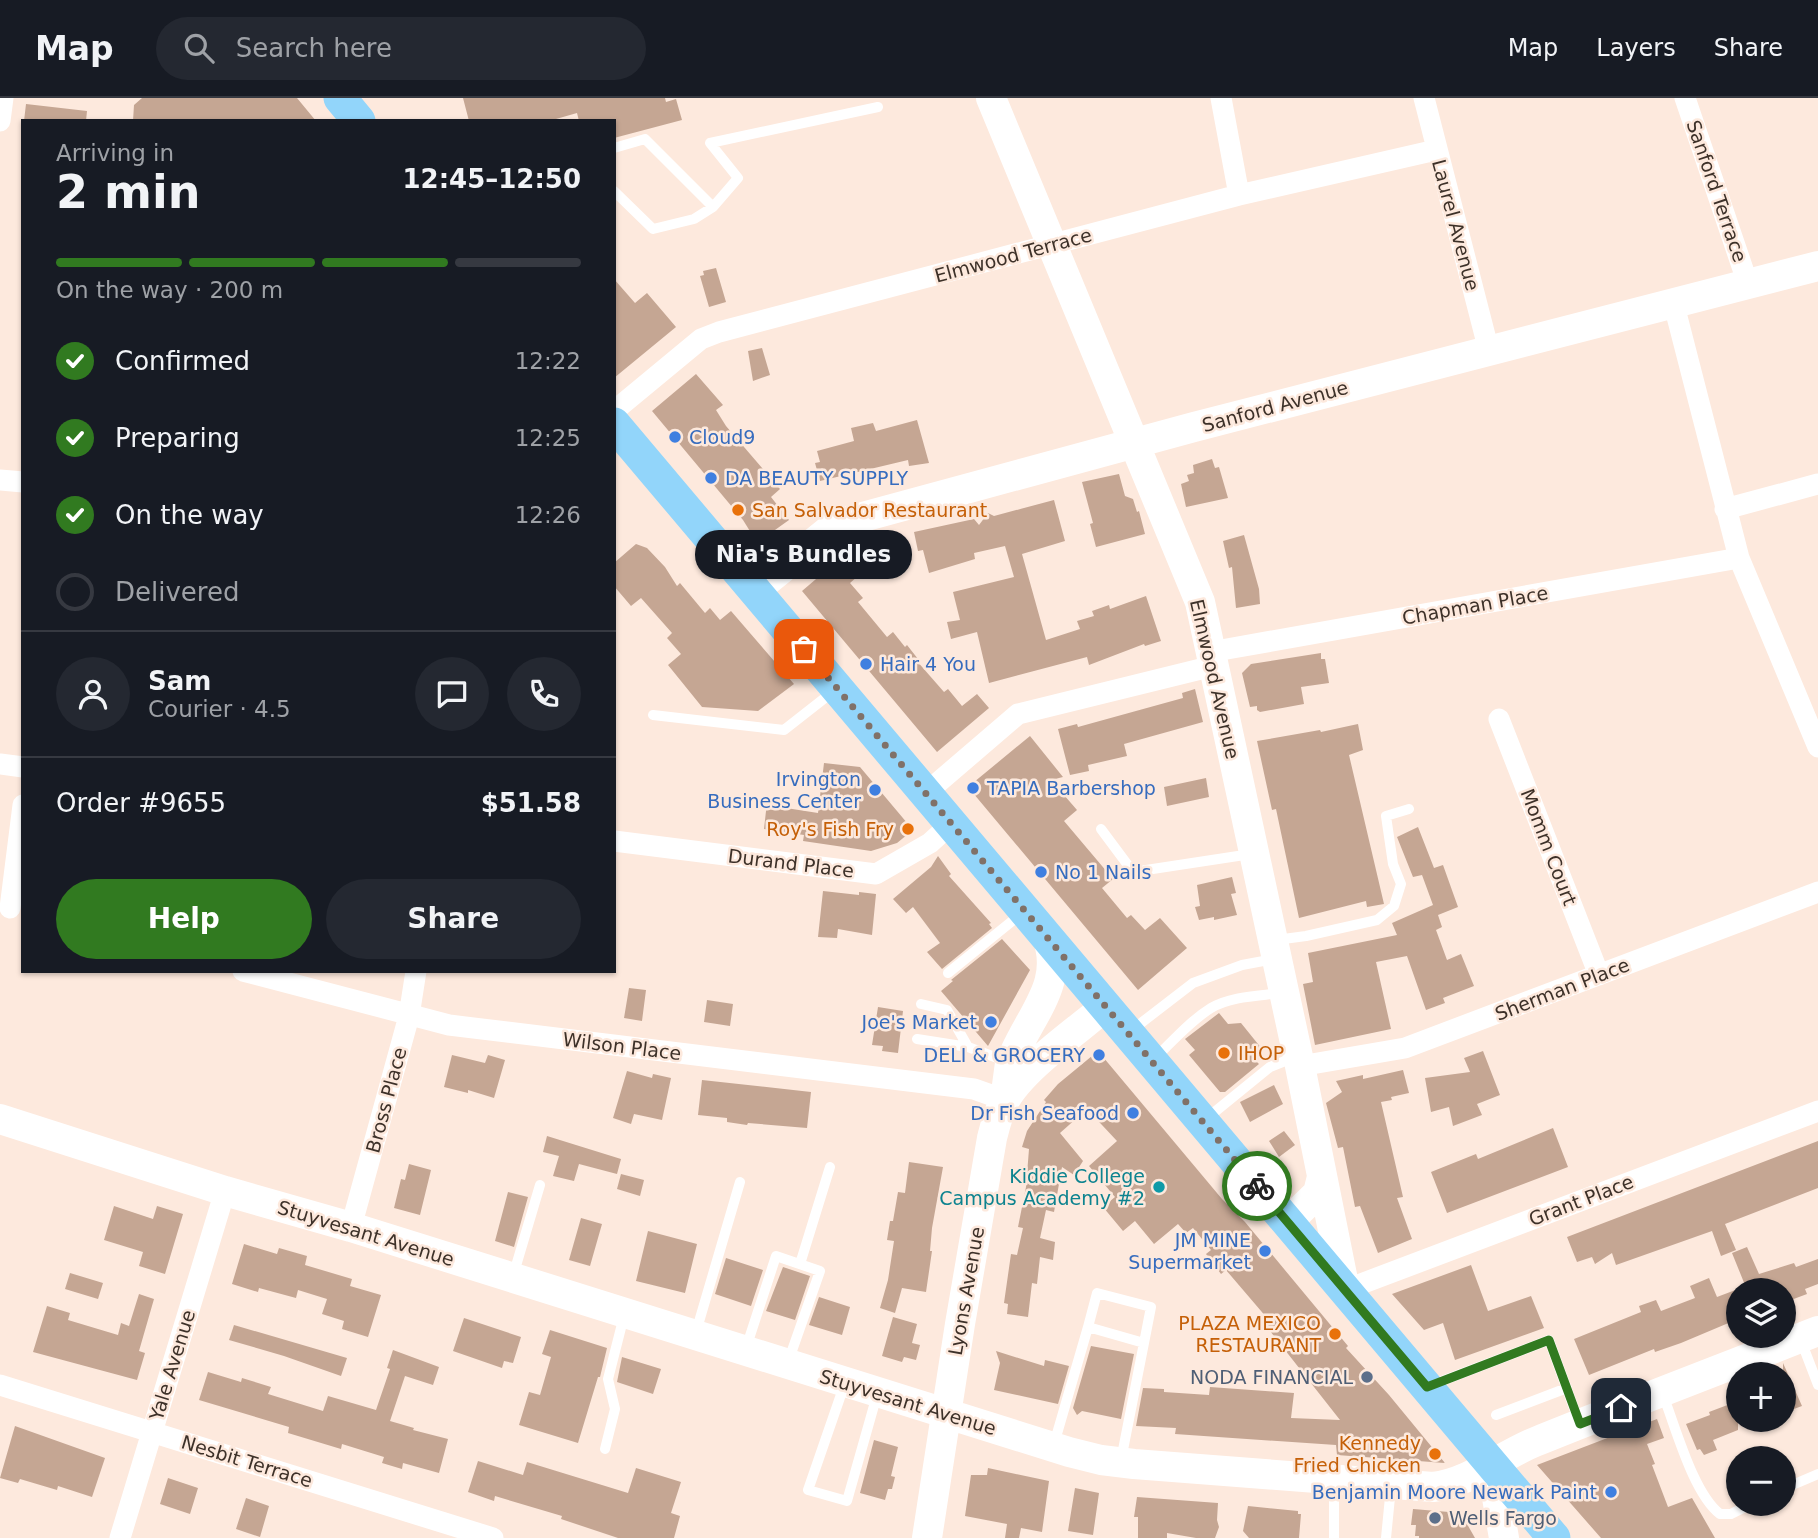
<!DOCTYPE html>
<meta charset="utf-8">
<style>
:root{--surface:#171b24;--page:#242831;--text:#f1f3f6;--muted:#9ea1a6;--line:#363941;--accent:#317a20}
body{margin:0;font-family:"DejaVu Sans",sans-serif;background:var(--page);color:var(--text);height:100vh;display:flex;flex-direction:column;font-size:26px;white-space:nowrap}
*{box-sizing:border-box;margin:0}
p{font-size:23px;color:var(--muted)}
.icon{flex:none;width:38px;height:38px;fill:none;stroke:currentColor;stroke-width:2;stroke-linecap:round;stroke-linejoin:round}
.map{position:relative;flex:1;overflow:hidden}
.drawer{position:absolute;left:21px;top:21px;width:595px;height:854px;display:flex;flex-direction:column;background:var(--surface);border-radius:0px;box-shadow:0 2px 5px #0004}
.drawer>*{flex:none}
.fabs{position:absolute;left:1726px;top:1180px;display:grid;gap:14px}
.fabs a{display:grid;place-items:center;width:70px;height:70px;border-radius:50%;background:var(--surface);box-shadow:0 2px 5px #0004;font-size:35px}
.pin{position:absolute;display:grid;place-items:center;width:60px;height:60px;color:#fff;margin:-30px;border-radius:14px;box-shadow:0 4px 10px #0006}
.courier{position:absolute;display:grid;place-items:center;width:70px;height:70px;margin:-35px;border:5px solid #317a20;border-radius:50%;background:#fff;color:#222;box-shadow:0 2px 9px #0007}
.bubble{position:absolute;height:49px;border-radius:24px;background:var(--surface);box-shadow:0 2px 5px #0004;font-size:23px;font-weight:800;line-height:49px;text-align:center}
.headline em{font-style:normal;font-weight:800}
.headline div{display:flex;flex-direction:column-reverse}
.headline{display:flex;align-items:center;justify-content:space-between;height:119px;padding:0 35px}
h1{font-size:46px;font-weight:800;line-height:52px}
.bar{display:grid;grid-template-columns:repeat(4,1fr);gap:10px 7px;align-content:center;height:84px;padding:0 35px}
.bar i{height:9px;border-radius:5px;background:var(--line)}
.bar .active{background:var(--accent)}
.bar p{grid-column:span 4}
.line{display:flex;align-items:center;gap:18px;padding:0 35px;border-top:2px solid var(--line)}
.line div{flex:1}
.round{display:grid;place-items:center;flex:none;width:74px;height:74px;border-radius:37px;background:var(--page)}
ol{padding:0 35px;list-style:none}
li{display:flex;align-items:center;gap:21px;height:77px}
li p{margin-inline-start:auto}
li .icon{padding:7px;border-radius:50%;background:var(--accent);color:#fff;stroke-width:4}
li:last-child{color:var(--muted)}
li i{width:38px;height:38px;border:4px solid var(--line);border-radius:50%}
.button{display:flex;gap:14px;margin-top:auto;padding:14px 35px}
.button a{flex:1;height:80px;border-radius:42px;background:var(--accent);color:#fff;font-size:28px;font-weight:800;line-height:80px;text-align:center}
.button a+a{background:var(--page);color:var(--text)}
header{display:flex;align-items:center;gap:42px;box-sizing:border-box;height:98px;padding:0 35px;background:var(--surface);border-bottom:2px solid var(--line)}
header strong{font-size:33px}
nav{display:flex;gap:38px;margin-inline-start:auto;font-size:24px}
.search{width:490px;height:63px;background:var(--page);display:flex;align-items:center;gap:18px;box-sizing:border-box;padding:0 24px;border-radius:38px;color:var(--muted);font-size:26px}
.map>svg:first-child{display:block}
.building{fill:#c5a693}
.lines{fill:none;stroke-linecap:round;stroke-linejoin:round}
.lane{stroke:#fff;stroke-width:10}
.street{stroke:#fff;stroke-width:21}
.secondary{stroke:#fff;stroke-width:30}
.primary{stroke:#92d5fa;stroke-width:33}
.done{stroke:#807168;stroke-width:7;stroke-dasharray:0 12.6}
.route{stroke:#317a20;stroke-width:9}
.shop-dot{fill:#3f7fe0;stroke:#fde9dd;stroke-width:2.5}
.food-dot{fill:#e8710a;stroke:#fde9dd;stroke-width:2.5}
.culture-dot{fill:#0f9aa8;stroke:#fde9dd;stroke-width:2.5}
.service-dot{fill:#5c6f8a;stroke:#fde9dd;stroke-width:2.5}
.labels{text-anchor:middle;stroke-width:5;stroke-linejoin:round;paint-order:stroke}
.street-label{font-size:19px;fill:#3d3129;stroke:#fde9dd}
.shop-label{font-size:19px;fill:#366cbe;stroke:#fde9dd;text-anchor:end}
.food-label{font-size:19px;fill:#c56008;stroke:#fde9dd;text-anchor:end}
.culture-label{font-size:19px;fill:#0d838f;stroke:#fde9dd;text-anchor:end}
.service-label{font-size:19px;fill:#4e5e75;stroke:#fde9dd;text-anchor:end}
</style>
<header>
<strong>Map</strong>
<div class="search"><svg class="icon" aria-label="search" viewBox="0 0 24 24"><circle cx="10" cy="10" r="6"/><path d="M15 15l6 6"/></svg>Search here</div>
<nav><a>Map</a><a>Layers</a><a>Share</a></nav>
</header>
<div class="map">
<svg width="1818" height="1440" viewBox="0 0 1818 1440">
<rect width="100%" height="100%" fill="#fde9dd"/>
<!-- building -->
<path class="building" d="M142,0H297L316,23H133L134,7Z
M463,0H665L666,4L676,1L682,22L614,40V23H579L577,15L549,23H469Z
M26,6L87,13L86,23H24Z
M716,170L726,204L709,209L700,178L704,177L703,173Z
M614,181L635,205L647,195L676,229L614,280Z
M762,250L770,277L753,283L748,253Z
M696,276L723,307L716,312L726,328L780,391L771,399L789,422L761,442L753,438L743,422L652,313Z
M917,322L929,365L909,368L908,362L820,383L815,365L820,364L817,353L854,343L851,330L873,325L876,333Z
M1212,361L1215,370L1219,369L1228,400L1186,409L1181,386L1189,383L1187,377L1194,375L1193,367Z
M1119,376L1125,398L1133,401L1137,414L1139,413L1145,436L1096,449L1090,426L1093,425L1082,384Z
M1054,402L1065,443L1022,456L1046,542L1080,531L1077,523L1094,518L1092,513L1109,507L1110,511L1146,498L1161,543L1145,548L1144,546L1089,567L1087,559L989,585L977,534L951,541L947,524L960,522L953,494L1014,479L1005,448L974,455L975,461L929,475L923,452L918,453L914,434L974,421L979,427L988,415L994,418Z
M1244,437L1259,491L1260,506L1236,510L1232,469L1229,470L1223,443Z
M636,446L647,450L665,469L677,488L680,485L705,515L710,510L720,522L731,513L794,586L758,613L702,609L668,567L681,556L667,540L672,535L641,500L631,508L614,488V465Z
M850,452L866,471L850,485L863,500L858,504L887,539L893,534L905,549L907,547L918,561L916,562L944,594L948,591L962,608L977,596L989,610L937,654L802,493Z
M1321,555V561H1325L1329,585L1301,589L1304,606L1260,614L1257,612V608L1250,609L1242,575L1251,566Z
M1195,591L1203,624L1124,646L1127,658L1088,667L1089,673L1070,677L1058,631L1077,626L1078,629L1183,600L1182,595Z
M1358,626L1363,652L1349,657L1384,806L1367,809L1366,803L1299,820L1276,711L1272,712L1257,643L1320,632L1321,634Z
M1030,638L1063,679L1051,682L1077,712L1064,723L1113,781L1102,790L1127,820L1131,817L1145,832L1160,820L1187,850L1138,892L968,689Z
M824,665L860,669L913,732L897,745L871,753L803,743L804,737L764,731L767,704L786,706V710L818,715Z
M1206,680L1209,699L1167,708L1164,689Z
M1418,729L1434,770L1443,767L1458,809L1438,817L1442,829L1436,832L1447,862L1461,856L1474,888L1443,900L1445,905L1426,912L1407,858L1376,864L1391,931L1315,947L1303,886L1313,884L1308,855L1397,837L1392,825L1433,807L1422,777L1413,779L1397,739Z
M938,758L951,776L949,778L991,825L989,826L992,830L942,871L927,854L940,845L913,809L906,815L893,801L931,769Z
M1232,779L1236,795L1231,796L1237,817L1214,822V819L1199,822L1195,809L1200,808L1197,787Z
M823,793L859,797V794L876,796L872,837L838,831L837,840L818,839Z
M1002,841L1030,872L988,948L941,893L953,883L951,882Z
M629,890L646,892L642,923L624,920Z
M707,902L733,906L730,928L704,924Z
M878,909L903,913L898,955L882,953L883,948L872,947Z
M1219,915L1228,926L1241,925L1262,951L1257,954L1261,959L1256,963L1259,966L1225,994H1220L1189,957L1195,952L1185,941Z
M1098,953L1222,1101L1245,1124L1348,1248L1346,1250L1389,1297L1445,1365L1337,1357L1336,1347L1175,1336L1176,1330L1136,1328L1143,1290L1164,1291V1294L1209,1297L1210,1289L1294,1295L1291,1320L1340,1322L1263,1224L1267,1220L1226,1172L1221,1176L1206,1156L1211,1152L1193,1130L1186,1135L1178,1126L1154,1146L1135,1123L1123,1133L1103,1109L1115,1099L1089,1068L1117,1043L1087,1011L1060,1035L1083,1063L1074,1077L1062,1069L1054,1114L1046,1112L1040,1140L1055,1144L1053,1162L1040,1159L1037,1186L1032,1185L1028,1219L1007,1216L1008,1206L1004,1205L1011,1156L1017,1157L1023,1130L1018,1129L1026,1089L1029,1051L1022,1049L1027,1033L1046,1004L1044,1002L1058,986Z
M1483,953L1500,997L1477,1006L1482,1017L1453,1028L1449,1009L1431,1014L1425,980L1470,974L1464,960Z
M452,957L485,965L488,957L505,962L494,1000L468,992V995L444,989Z
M1403,972L1409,995L1391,999L1392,1002L1381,1004L1403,1099L1397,1100L1412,1141L1378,1155L1360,1108L1355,1109L1343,1049L1338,1050L1326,1005L1342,994L1336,983L1363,977V981Z
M627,973L652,980L653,976L671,980L662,1022L634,1016L631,1026L613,1020Z
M702,982L811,994L807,1030L748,1025L747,1027L727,1024V1020L698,1017Z
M1274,987L1283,1006L1250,1024L1240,1004Z
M1553,1030L1568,1069L1447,1115L1431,1074L1476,1056L1478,1061Z
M1284,1033L1295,1047L1279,1059L1269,1043Z
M547,1038L621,1061L617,1076L579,1066L574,1083L553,1078L559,1058L543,1054Z
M1818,1043V1090L1725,1126L1736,1152L1721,1158L1712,1133L1616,1167L1612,1155L1595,1166L1592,1159L1577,1164L1567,1139Z
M909,1064L943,1069L932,1130L930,1153H932L926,1194L902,1190L895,1215L880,1210L888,1182L894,1143L887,1142L890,1123H893L898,1094L905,1095Z
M409,1066L431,1072L420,1117L394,1110L401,1081L405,1082Z
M621,1076L644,1082L640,1098L617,1091Z
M508,1094L528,1099L514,1149L495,1143Z
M114,1108L153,1121L157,1108L183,1116L165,1176L139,1168L143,1154L104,1142Z
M581,1120L602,1126L590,1168L569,1162Z
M648,1133L697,1146L685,1195L636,1183Z
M244,1146L277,1156L279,1150L307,1158L305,1167L352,1181L350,1188L381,1197L368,1239L342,1231L344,1223L322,1216L327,1201L298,1192L296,1200L259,1190L258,1194L232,1186Z
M1747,1149L1759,1176L1794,1165L1796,1169L1818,1161V1186L1805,1191L1807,1196L1791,1202L1789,1196L1784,1198L1783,1192H1747L1732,1155Z
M726,1160L763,1172L751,1208L715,1196Z
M1471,1167L1488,1213L1531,1198L1544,1230L1455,1262L1443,1225L1424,1232L1392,1196Z
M783,1169L810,1178L795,1222L766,1213Z
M70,1175L103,1185L98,1201L65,1191Z
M1709,1180L1717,1199L1738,1191V1221L1681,1245L1655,1254L1654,1251L1589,1277L1574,1241L1641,1214L1639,1208L1656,1202L1661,1213L1695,1200L1690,1188Z
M139,1196L154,1201L139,1253L145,1255L137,1282L33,1254L47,1208L70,1215L68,1222L118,1237L121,1225L129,1228Z
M819,1199L850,1209L842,1237L809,1227Z
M893,1219L917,1226L912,1245L920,1247L916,1262L904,1259L902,1264L882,1258Z
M464,1220L521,1239L513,1265L504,1263L502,1270L453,1253Z
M234,1227L347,1260L341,1278L284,1258L229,1242Z
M550,1232L607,1250L600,1279H598L578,1345L519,1327L529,1294L540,1297L551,1259L542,1256Z
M1091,1248L1134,1256L1121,1321L1082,1313L1077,1317L1073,1310Z
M393,1252L439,1269L433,1287L405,1278L390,1323L414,1330L413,1332L448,1341L439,1375L403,1365L402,1371L382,1365L384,1359L342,1346L341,1351L288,1335L289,1329L199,1302L208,1274L241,1284L242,1280L271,1289L268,1296L323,1313L328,1298L376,1312L390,1271L387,1270Z
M996,1253L1044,1268L1045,1262L1069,1268L1058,1306L994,1292L1000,1265Z
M622,1259L661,1271L653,1296L617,1284Z
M1783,1265L1802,1308L1783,1315Z
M1738,1303V1332L1713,1342L1717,1352L1704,1357L1700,1351L1697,1352L1686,1326L1710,1317L1709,1314Z
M1657,1321L1664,1340L1647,1346L1655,1366L1652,1367L1668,1409L1692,1400L1715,1440H1601L1537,1367Z
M15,1328L105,1360L92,1399L58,1388L57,1392L20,1381L18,1385L0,1380Z
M874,1342L898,1349L891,1378L895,1379L892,1391H888L885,1402L860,1395Z
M478,1363L523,1377L527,1364L628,1395L636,1370L681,1384L671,1415L680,1418L674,1440H618L561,1421L562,1418L495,1398L494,1403L468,1394Z
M988,1370L1049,1383L1042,1434L1021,1430L1019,1440H1005L1007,1426L965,1418L971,1377H987Z
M168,1380L198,1390L190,1416L160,1406Z
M1075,1390L1099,1395L1093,1437L1068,1433Z
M1137,1399L1218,1405L1217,1422L1219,1429L1215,1440H1196L1167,1435V1440H1138V1419H1134Z
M246,1400L269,1408L260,1439L236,1431Z
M1248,1408L1298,1413V1416H1301L1299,1440H1249L1243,1433Z
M1413,1411L1449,1414L1467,1426L1475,1440H1419V1438H1415L1416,1427H1411Z"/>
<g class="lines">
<!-- lane -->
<path class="lane" d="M614,50L645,41L713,109L738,80L710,45L878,9
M614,93L653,131L694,121L713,109
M653,617L784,632L835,592
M1101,731L1133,774L1251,756
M1276,842L1306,838L1377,822L1394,808L1401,786L1393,766L1386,718L1409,711
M948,875L1021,816
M921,906L947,912L968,949
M1132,932L1193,885L1242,867L1274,861
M917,941L968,949L1008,964
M1154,961C1172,944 1190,923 1211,910C1231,898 1259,898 1281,895
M1206,1021L1270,969L1295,959
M800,1166L830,1069
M513,1178L540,1087
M1088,1229L1097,1195L1151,1209L1144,1245
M696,1234L740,1084
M1800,1240L1818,1287
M746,1250L776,1158L820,1173L788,1264
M845,1285L808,1392L847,1403L877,1297
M1429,1288L1549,1242L1579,1324
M1663,1297C1676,1330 1693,1395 1720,1416H1731L1753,1405
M1496,1317L1567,1290
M1054,1346L1088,1229L1144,1245L1121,1362
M605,1351L615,1311L608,1281L624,1218
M1783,1391L1818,1376
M1334,1440V1383
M1386,1440L1391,1389"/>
<!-- street -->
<path class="street" d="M1221,0L1239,97
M1424,0L1489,253
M1685,0L1748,186
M0,23L3,0
M1674,207L1739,460L1818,649
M614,313L701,241L719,234L1239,97L1436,52
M0,382L23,384
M1725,411L1818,386
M1210,554L1739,460
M1499,621L1599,877
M0,666L23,669
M927,694L1018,616L1213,568
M614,743L876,776L930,745L952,725
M10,810L23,707
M243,873L449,927L974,991L1005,1002
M1300,968L1405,950L1818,794
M351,1129L409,918L416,873
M1345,1192L1818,1013
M0,1287L493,1440
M120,1440L225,1093"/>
<!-- secondary -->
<path class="secondary" d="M991,0L1200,504L1300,968L1345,1192
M754,493L837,426L1194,329L1818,168
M1005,1002L1010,965L1015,954C1034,912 1065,883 1046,836
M0,1021L225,1093L351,1129L1069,1354L1101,1362L1134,1366L1433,1389C1469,1385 1501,1358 1535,1344C1629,1306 1724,1270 1818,1233
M1288,1124L1318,1095L1322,1079
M1491,1365L1504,1440
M927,1440L960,1226L992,1040C995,1028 998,1015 1004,1004C1021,971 1077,933 1106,908"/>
<!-- primary -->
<path class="primary" d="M340,0L359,23
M614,326L1554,1440"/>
</g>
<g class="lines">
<!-- done -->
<path class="done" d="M804,551L1257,1088"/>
<!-- route -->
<path class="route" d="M1257,1088L1427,1289L1549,1242L1580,1326L1621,1310"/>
</g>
<!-- markers -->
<g class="shop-dot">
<circle cx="675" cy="339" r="7"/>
<circle cx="711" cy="380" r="7"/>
<circle cx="866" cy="566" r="7"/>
<circle cx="973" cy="690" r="7"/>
<circle cx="875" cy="692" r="7"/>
<circle cx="1041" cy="774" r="7"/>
<circle cx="991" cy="924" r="7"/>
<circle cx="1099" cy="957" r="7"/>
<circle cx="1133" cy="1015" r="7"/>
<circle cx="1265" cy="1153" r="7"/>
<circle cx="1611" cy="1394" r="7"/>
</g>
<g class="food-dot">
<circle cx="738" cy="412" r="7"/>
<circle cx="908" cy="731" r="7"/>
<circle cx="1224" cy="955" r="7"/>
<circle cx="1335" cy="1236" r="7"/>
<circle cx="1435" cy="1356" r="7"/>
</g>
<circle class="culture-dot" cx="1159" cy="1089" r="7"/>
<g class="service-dot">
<circle cx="1367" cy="1279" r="7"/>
<circle cx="1435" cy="1420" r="7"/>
</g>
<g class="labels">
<!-- street labels -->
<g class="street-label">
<text transform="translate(1717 93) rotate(71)" y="7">Sanford Terrace</text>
<text transform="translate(1456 127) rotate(75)" y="7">Laurel Avenue</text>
<text transform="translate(1013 157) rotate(-15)" y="7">Elmwood Terrace</text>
<text transform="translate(1275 308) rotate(-15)" y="7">Sanford Avenue</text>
<text transform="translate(1475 507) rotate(-10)" y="7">Chapman Place</text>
<text transform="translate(1215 581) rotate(77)" y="7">Elmwood Avenue</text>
<text transform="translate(1549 749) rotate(69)" y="7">Momm Court</text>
<text transform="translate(791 765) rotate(7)" y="7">Durand Place</text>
<text transform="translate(1562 891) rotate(-21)" y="7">Sherman Place</text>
<text transform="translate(622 948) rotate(7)" y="7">Wilson Place</text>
<text transform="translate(386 1002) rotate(-75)" y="7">Bross Place</text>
<text transform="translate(1581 1102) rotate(-21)" y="7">Grant Place</text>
<text transform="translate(366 1135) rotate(17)" y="7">Stuyvesant Avenue</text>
<text transform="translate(966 1193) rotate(-80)" y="7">Lyons Avenue</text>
<text transform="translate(172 1267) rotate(-73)" y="7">Yale Avenue</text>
<text transform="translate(908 1304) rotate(17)" y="7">Stuyvesant Avenue</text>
<text transform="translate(247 1363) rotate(17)" y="7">Nesbit Terrace</text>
</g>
<!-- shop labels -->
<g class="shop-label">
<text x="689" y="346" text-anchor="start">Cloud9</text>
<text x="725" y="387" text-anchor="start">DA BEAUTY SUPPLY</text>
<text x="880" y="573" text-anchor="start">Hair 4 You</text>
<text x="861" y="688">Irvington<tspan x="861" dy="22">Business Center</tspan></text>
<text x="987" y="697" text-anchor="start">TAPIA Barbershop</text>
<text x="1055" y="781" text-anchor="start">No 1 Nails</text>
<text x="977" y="931">Joe's Market</text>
<text x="1085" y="964">DELI &amp; GROCERY</text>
<text x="1119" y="1022">Dr Fish Seafood</text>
<text x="1251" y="1149">JM MINE<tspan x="1251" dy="22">Supermarket</tspan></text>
<text x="1597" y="1401">Benjamin Moore Newark Paint</text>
</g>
<!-- food labels -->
<g class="food-label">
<text x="752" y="419" text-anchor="start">San Salvador Restaurant</text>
<text x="894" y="738">Roy's Fish Fry</text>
<text x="1238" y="962" text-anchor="start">IHOP</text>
<text x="1321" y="1232">PLAZA MEXICO<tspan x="1321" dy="22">RESTAURANT</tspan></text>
<text x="1421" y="1352">Kennedy<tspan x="1421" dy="22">Fried Chicken</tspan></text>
</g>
<!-- culture labels -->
<g class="culture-label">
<text x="1145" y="1085">Kiddie College<tspan x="1145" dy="22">Campus Academy #2</tspan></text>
</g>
<!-- service labels -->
<g class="service-label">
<text x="1353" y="1286">NODA FINANCIAL</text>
<text x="1449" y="1427" text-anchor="start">Wells Fargo</text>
</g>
</g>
</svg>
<div class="fabs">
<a><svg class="icon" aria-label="layers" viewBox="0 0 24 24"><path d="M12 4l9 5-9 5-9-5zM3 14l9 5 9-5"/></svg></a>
<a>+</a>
<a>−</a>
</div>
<div class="pin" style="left:804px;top:551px;background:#ea580c"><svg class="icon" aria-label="bag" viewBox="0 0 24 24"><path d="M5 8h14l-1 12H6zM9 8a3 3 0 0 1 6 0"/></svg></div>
<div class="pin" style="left:1621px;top:1310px;background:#1f2937"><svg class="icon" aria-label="home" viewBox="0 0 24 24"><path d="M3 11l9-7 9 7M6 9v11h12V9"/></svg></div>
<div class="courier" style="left:1257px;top:1088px"><svg class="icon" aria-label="bike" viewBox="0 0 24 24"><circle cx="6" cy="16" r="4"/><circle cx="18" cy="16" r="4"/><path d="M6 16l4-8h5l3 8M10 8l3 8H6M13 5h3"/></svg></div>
<div class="bubble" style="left:695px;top:432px;width:217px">Nia's Bundles</div>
<section class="drawer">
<div class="headline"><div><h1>2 min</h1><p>Arriving in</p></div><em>12:45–12:50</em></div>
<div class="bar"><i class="active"></i><i class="active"></i><i class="active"></i><i></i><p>On the way · 200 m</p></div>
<ol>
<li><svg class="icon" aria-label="check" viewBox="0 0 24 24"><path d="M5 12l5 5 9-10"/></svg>Confirmed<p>12:22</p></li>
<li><svg class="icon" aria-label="check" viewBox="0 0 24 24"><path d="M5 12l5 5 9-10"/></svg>Preparing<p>12:25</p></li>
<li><svg class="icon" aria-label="check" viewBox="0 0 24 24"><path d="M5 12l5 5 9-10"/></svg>On the way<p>12:26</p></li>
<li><i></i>Delivered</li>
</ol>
<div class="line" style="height:126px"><a class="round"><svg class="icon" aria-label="person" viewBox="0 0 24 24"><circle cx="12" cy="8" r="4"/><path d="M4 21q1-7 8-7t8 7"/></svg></a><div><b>Sam</b><p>Courier · 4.5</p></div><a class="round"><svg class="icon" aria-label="chat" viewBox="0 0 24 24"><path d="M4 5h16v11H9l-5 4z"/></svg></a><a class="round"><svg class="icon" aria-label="phone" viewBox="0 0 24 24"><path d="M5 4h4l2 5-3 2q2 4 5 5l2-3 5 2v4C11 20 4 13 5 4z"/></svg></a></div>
<div class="line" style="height:91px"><div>Order #9655</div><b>$51.58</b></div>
<div class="button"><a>Help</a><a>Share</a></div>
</section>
</div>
